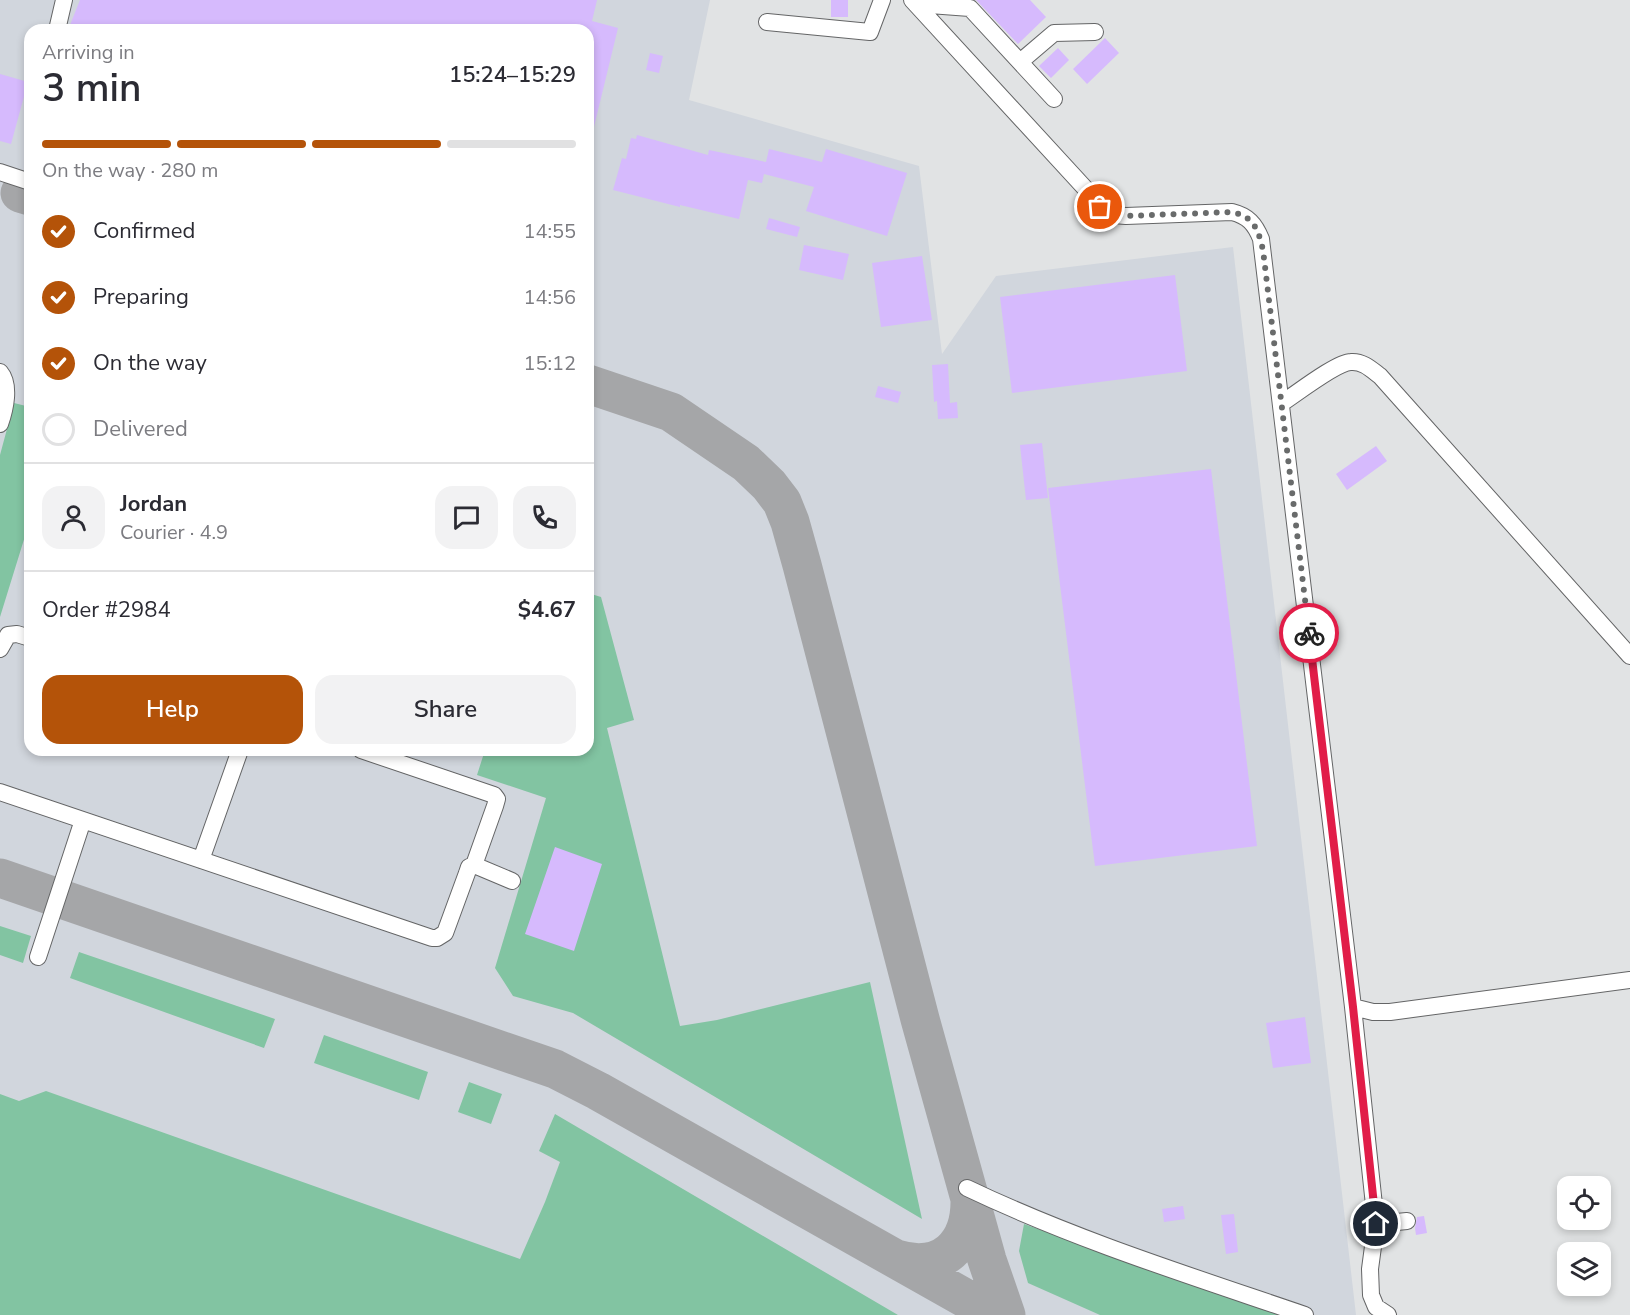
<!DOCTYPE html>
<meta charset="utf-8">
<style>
:root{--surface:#fff;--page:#f2f2f3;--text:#2b2b33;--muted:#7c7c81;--line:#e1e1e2;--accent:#b45309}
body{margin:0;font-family:"Nunito Sans",sans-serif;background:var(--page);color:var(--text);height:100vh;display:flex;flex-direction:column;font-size:22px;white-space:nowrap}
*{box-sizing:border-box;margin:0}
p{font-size:20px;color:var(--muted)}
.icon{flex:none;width:33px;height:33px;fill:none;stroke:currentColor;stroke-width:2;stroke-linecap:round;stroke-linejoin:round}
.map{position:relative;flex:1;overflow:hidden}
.drawer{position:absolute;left:24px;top:24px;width:570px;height:732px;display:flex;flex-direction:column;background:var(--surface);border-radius:18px;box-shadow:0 3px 9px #0003}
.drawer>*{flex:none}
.tools{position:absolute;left:1557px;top:1176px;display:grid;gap:12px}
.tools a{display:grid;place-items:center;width:54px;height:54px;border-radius:12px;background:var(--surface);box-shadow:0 3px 9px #0003;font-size:30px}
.pin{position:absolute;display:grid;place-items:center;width:51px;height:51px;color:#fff;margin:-26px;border:3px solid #fff;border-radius:50%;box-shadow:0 2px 6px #0007}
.courier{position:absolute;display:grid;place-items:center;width:60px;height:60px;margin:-30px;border:4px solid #e11d48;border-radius:50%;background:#fff;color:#222;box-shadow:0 2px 8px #0007}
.summary em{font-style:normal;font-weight:600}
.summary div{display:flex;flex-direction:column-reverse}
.summary{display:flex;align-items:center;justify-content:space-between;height:102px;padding:0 18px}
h1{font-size:39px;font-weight:600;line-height:45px}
.bar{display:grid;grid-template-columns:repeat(4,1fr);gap:9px 6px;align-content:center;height:72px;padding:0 18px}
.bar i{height:8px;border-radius:4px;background:var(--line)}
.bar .selected{background:var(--accent)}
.bar p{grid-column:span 4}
.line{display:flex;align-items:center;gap:15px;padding:0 18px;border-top:2px solid var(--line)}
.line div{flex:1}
.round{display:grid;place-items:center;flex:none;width:63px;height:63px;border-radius:18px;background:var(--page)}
ol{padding:0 18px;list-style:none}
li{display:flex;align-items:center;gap:18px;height:66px}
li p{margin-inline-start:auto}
li .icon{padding:6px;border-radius:50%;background:var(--accent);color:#fff;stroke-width:4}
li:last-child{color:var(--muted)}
li i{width:33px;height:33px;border:3px solid var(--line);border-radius:50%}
.cta{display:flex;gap:12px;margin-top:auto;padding:12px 18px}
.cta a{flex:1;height:69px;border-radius:18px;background:var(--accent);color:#fff;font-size:24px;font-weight:600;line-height:69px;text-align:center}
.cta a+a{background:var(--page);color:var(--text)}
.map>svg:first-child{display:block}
.built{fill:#d1d6dd;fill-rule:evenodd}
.green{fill:#82c4a2}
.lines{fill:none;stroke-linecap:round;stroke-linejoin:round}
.taxiway{stroke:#a5a6a8;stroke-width:39}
.building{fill:#d6bafd}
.minor-casing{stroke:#646566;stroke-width:18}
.minor{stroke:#fff;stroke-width:16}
.done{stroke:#696b6b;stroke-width:6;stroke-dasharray:0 10.8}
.route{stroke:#e11d48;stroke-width:8}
</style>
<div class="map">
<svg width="1630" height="1315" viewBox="0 0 1630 1315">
<rect width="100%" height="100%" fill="#e1e3e4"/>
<!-- built -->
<path class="built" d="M0,0H710L689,100L919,166L942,354L996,276L1233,247L1356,1315H0ZM30,30H588V750H30Z"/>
<!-- green -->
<path class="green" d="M14,403L30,407V520L0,617V455Z
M588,593L601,597L634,720L607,728L680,1026L717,1020L870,982L922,1219L573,1013L513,996L495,968L546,798L477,775L485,750H588Z
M0,926L31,936L23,963L0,955Z
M79,952L275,1019L264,1048L70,978Z
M324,1035L428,1072L419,1100L314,1063Z
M469,1082L502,1094L491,1124L458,1112Z
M46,1091L520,1259L545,1202L560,1162L539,1151L555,1114L898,1315H0V1094L19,1101Z
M1024,1224L1282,1315H1100L1028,1283L1019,1251Z"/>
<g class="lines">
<!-- taxiway -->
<path class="taxiway" d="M20,193L30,196
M588,384L671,412L746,463L769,485L782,502L790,522L802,565L920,1019L987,1260L1006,1315
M0,878L555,1069L598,1091L995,1315
M896,1259C942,1273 971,1245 970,1199"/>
</g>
<!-- building -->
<path class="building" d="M80,0H597L592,21L618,28L592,135H588V30H68Z
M831,0H848V17H831Z
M976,0H1030L1046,17L1018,44Z
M1105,38L1119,53L1087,84L1073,69Z
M1058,48L1069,60L1051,78L1039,66Z
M650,53L663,56L659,73L646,70Z
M0,74L28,82L11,144L0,141Z
M637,135L708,155L709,150L766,162L769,149L822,162L826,149L907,173L887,236L806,211L814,187L764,174L762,183L748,180L739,219L680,205V207L613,190L622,158L626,159L631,138L636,139Z
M769,218L800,227L797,237L766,229Z
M804,245L849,254L843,280L799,270Z
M922,256L932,320L881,327L872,263Z
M1175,275L1187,371L1012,393L1000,297Z
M948,364L950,403L957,402L958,418L938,419L937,401L934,402L932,365Z
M878,386L901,392L898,403L875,397Z
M1042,443L1048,498L1026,500L1020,445Z
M1376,446L1387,461L1347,490L1336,474Z
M1211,469L1257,846L1095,866L1048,488Z
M555,847L602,864L574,951L525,934Z
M1305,1017L1311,1063L1273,1068L1266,1023Z
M1183,1206L1185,1219L1164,1222L1162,1209Z
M1234,1214L1238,1252L1226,1254L1221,1215Z
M1424,1216L1427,1233L1416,1235L1415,1228L1417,1217Z"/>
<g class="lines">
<!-- minor casing -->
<g class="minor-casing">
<path id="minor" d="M912,0L1105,210L1113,215L1126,216L1232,212C1248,216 1255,224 1261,239L1353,1007L1376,1224L1370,1269L1371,1295L1376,1307L1388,1315
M916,4L970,8L1054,99
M767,22L870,32L882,0
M57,30L64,0
M1020,62L1054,33L1095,32
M0,172L30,182
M0,372C11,385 5,410 0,424
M1282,403C1296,394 1337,362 1351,362C1363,361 1372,370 1380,376L1630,656
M0,649L8,635L17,634L30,638
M361,750L494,795L497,799L495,806L474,865L512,881
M0,792L432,938H437L445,933L467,873L469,867L474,865
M201,860L240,750
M38,957L83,820
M1353,1007L1373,1012H1390L1630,980
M967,1188C1076,1240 1191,1276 1305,1315
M1376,1224L1407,1221"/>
</g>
<!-- minor -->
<use href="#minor" class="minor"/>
</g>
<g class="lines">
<!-- done -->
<path class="done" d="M1100,207L1109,213L1126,216L1232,212C1254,217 1258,229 1263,250L1309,633"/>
<!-- route -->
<path class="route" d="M1309,633L1353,1007L1376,1224"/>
</g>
</svg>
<div class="tools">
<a><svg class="icon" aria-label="locate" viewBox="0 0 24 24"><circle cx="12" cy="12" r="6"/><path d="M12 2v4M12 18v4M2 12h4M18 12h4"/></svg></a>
<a><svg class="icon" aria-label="layers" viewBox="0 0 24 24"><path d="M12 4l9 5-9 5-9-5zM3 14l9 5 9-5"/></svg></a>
</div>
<div class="pin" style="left:1100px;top:207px;background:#ea580c"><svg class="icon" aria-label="bag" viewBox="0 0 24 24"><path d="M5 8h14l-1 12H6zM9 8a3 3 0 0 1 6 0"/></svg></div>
<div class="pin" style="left:1376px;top:1224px;background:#1f2937"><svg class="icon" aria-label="home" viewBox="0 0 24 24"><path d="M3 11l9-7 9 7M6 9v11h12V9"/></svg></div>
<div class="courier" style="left:1309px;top:633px"><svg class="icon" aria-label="bike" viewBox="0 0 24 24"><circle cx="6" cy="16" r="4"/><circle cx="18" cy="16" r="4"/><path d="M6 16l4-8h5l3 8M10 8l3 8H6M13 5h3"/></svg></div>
<section class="drawer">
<div class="summary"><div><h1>3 min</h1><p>Arriving in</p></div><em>15:24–15:29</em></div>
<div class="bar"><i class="selected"></i><i class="selected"></i><i class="selected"></i><i></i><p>On the way · 280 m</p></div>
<ol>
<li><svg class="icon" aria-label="check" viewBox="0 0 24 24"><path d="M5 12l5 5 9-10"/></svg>Confirmed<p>14:55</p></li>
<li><svg class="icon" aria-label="check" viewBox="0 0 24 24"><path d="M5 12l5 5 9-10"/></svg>Preparing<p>14:56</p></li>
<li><svg class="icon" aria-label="check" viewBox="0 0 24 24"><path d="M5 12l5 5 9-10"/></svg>On the way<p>15:12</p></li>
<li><i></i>Delivered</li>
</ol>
<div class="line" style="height:108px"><a class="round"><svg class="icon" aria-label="person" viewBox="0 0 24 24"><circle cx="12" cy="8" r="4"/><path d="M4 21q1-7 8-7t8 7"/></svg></a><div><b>Jordan</b><p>Courier · 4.9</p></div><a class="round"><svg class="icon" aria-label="chat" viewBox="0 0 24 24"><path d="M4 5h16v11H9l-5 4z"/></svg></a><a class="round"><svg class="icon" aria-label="phone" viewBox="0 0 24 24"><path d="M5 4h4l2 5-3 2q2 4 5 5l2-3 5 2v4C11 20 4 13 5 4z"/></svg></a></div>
<div class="line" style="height:78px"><div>Order #2984</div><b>$4.67</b></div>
<div class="cta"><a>Help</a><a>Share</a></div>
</section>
</div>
